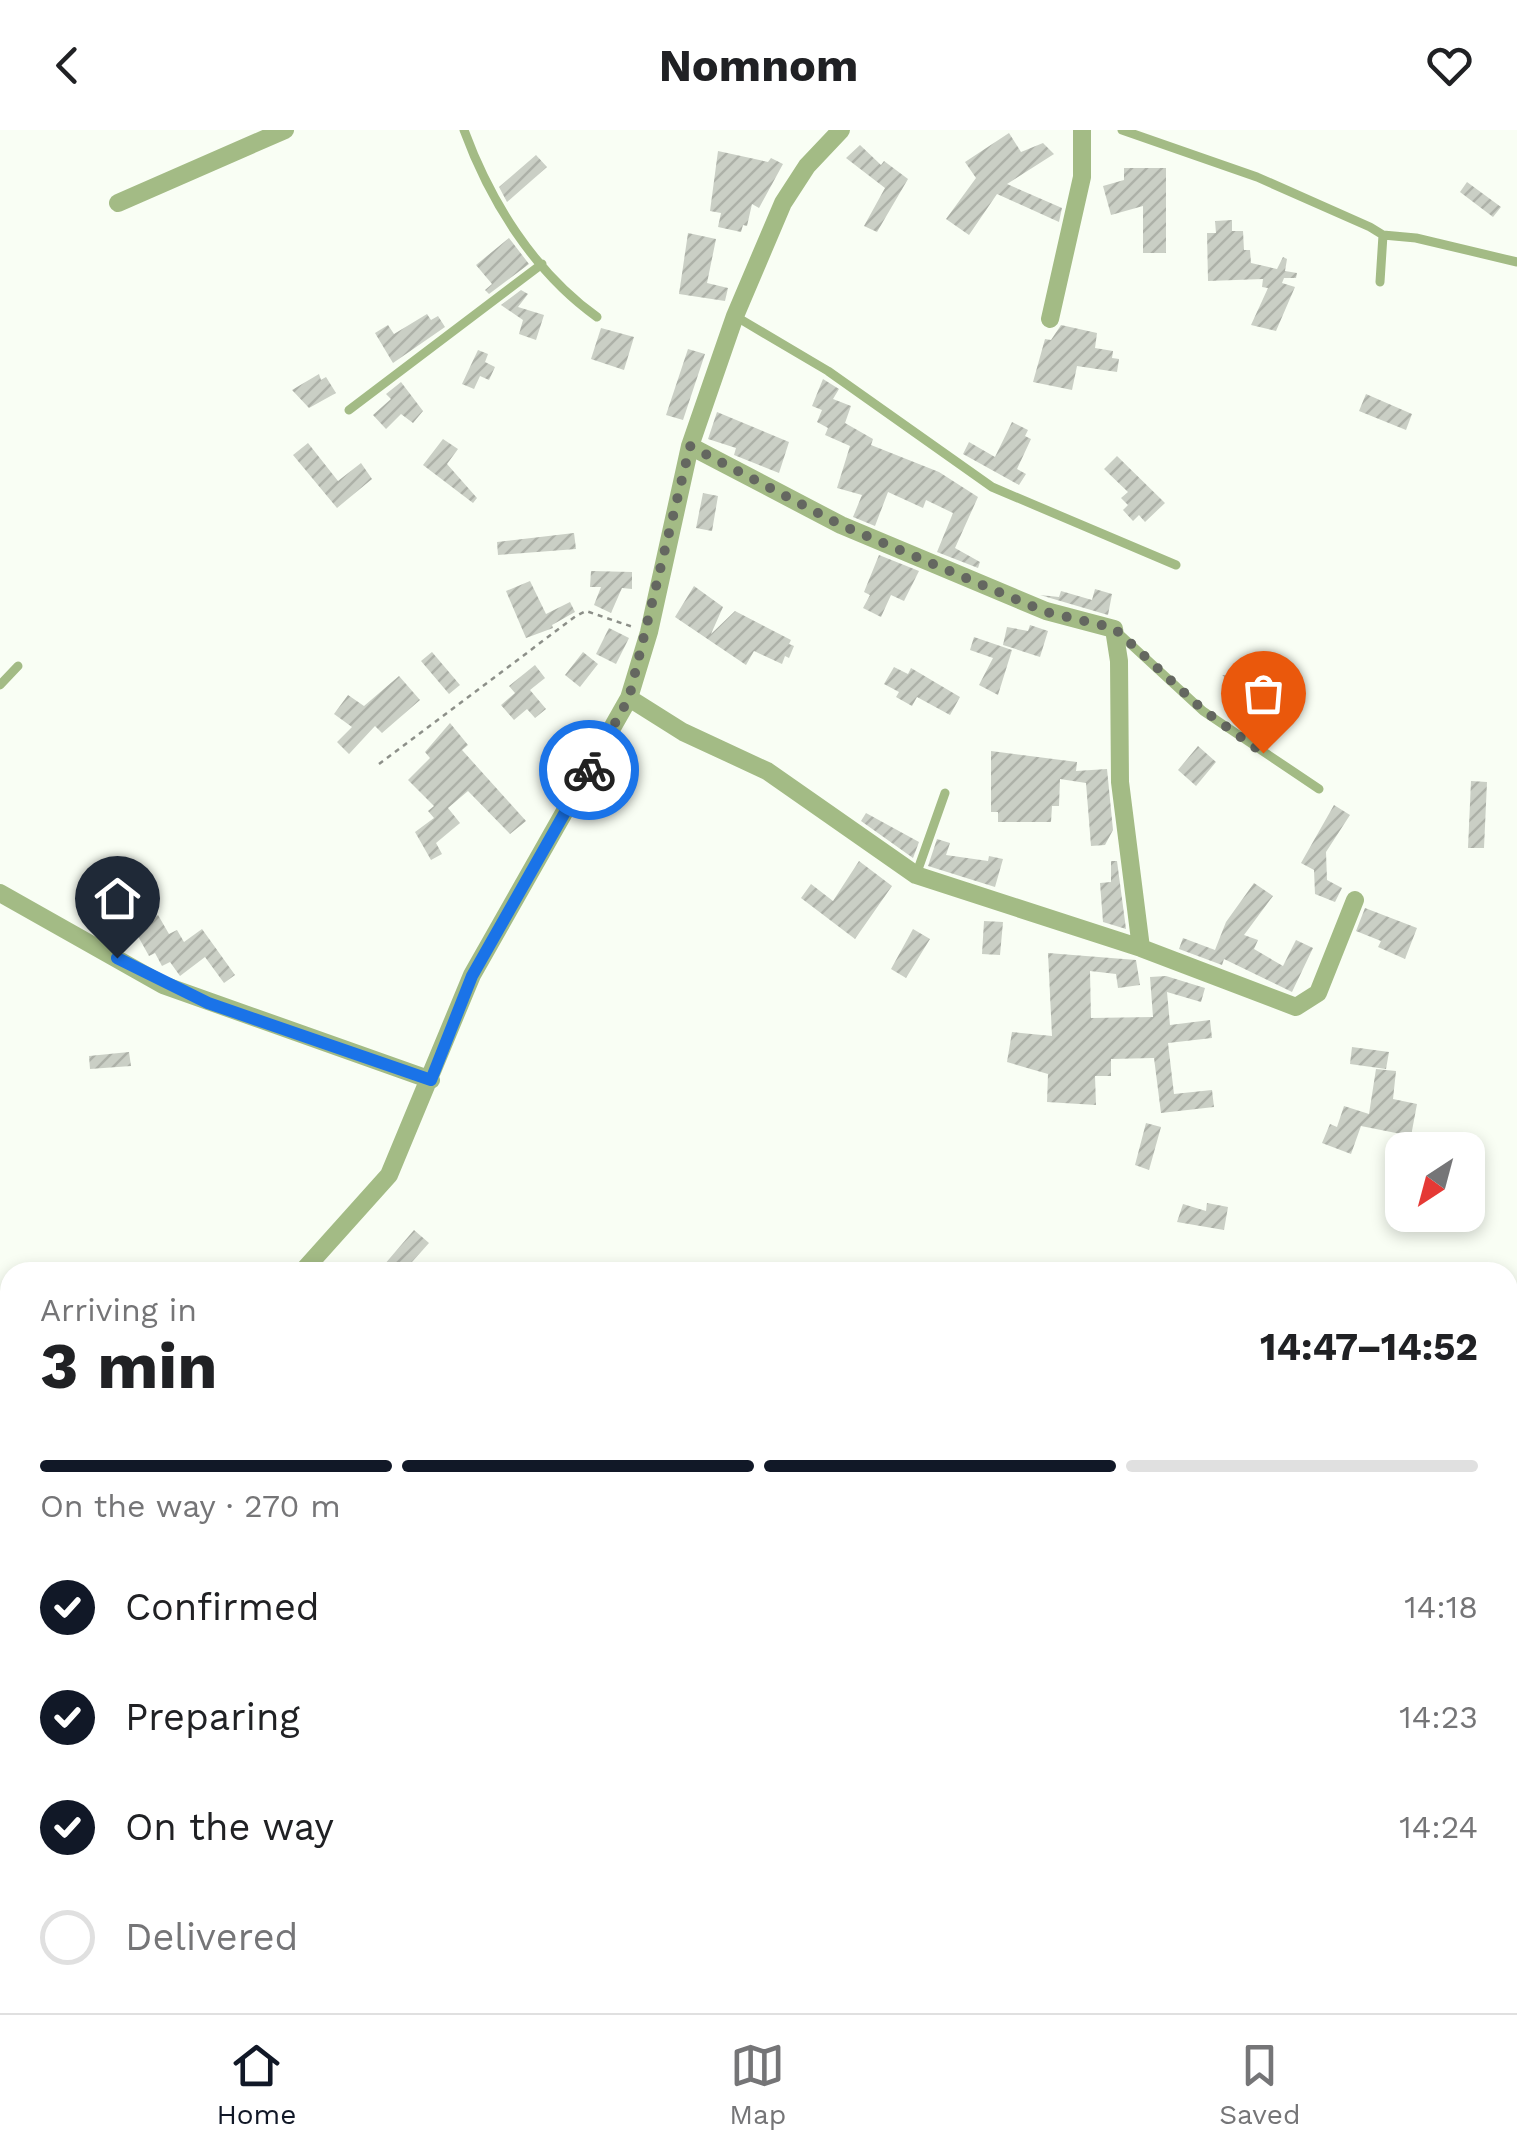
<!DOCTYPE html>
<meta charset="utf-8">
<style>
:root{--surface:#fff;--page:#f2f2f2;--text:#202124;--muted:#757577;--line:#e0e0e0;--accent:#111827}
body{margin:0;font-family:"Work Sans",sans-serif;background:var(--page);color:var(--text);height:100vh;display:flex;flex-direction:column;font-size:38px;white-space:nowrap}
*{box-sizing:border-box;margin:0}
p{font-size:32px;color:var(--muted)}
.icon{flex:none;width:55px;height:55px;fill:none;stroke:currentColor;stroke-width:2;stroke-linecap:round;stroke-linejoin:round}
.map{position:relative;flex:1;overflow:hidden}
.side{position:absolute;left:0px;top:1132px;width:1518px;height:752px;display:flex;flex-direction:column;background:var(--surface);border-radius:30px 30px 0 0;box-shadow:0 5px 15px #0003}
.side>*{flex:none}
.needle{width:65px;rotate:216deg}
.controls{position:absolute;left:1385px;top:1002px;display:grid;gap:20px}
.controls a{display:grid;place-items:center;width:100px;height:100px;border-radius:20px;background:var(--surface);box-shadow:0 5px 15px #0003;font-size:50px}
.pin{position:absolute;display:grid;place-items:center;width:85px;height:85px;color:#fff;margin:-102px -42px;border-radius:50% 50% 50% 0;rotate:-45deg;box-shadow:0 0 10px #0007}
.pin .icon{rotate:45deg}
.courier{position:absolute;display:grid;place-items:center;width:100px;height:100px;margin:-50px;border:8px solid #1a73e8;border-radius:50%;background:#fff;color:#222;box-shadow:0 2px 12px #0007}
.head em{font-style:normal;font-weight:700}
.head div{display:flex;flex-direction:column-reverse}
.head{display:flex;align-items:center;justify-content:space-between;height:170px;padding:0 40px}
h1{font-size:65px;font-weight:700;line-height:75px}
.bar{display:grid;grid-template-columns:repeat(4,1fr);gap:15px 10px;align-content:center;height:120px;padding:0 40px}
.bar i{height:12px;border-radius:8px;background:var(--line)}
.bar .current{background:var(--accent)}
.bar p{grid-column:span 4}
ol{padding:0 40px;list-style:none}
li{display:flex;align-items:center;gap:30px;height:110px}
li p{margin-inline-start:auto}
li .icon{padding:10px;border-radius:50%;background:var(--accent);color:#fff;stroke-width:4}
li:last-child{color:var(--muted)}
li i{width:55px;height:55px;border:5px solid var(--line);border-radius:50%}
header{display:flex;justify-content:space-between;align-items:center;height:130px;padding:0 40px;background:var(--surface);font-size:45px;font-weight:700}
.tab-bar{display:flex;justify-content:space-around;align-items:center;height:140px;border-top:2px solid var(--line);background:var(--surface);font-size:28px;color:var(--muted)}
.tab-bar a{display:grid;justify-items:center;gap:5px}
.tab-bar .current{color:var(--accent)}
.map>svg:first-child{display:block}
.building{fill:url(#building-hatch)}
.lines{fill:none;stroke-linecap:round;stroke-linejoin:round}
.path{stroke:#8c8f88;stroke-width:2.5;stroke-dasharray:5 5;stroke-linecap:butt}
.lane{stroke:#a3bb85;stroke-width:9}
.street{stroke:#a3bb85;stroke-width:18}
.done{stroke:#646760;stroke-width:10;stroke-dasharray:0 18}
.route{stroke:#1a73e8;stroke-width:12}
</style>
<header><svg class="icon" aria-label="back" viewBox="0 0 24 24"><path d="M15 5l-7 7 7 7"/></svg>Nomnom<svg class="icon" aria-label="heart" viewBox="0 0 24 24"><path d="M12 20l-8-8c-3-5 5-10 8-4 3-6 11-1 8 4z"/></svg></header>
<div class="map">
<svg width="1517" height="1883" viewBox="0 0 1517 1883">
<defs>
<pattern id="building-hatch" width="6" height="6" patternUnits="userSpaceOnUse" patternTransform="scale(2.5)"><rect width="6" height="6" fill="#cacfc5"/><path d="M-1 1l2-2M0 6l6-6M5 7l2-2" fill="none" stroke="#adb1a8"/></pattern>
</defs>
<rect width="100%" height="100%" fill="#f9fef4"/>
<!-- building -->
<path class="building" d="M1009,3L1021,22L1043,13L1054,24L1007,54L1062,78L1059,92L997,64L969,105L946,89L976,48L965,32Z
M860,15L881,35L884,31L908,49L877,102L864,96L885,58L846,28Z
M718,21L768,32L771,28L783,34L759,78L752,74L747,96L743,95L741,102L718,97L721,83L710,81Z
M536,25L547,37L507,72L499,57Z
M1124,38H1166V123H1143V76L1111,85L1103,56L1124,50Z
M1467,52L1501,77L1493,87L1460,62Z
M1232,90V101H1243L1244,120H1250L1251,133L1277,139L1283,127L1287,129L1285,141L1297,143L1296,148H1284L1282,153L1295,157L1276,201L1251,195L1268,158L1262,157L1263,149L1208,151L1207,103H1216L1215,91Z
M688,103L716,109L707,153L728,158L725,171L679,164Z
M509,108L529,134L489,164L485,160L492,154L476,135Z
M521,160L528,164L518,177L544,185L536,210L519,204L523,190L501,175Z
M427,184L431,190L438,186L445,197L393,233L375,203L388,195L394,204Z
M1061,195L1097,203L1095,218L1113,221L1112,228L1119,229L1117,242L1077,236L1072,260L1033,252L1045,209L1051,210Z
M601,198L634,207L624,240L591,229Z
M688,219L705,224L683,290L666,285Z
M478,220L488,224L485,232L495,237L489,250L480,246L474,259L462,254Z
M319,244L321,250L326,247L336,263L309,278L292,260Z
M823,249L839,259L833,269L851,276L845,293L873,309L871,315L939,342L978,367L955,418L980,432L978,438L937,422L953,383L926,370L923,378L888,362L875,396L853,387L862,365L837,358L850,316L825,305L828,298L817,292L822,280L812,276Z
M401,252L423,281L413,293L401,284L386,299L373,285L391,269L386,264Z
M1366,264L1412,284L1406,300L1359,281Z
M717,282L789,312L779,343L734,325L736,318L708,309Z
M1012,292L1028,300L1025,306L1031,309L1017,339L1026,344L1019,355L963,324L969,312L995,327Z
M443,309L458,319L447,334L477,368L473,373L423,335Z
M308,313L338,351L361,333L372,349L337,378L293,325Z
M1117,326L1165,373L1145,392L1139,385L1133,391L1123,380L1128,375L1121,368L1128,362L1104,339Z
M703,363L718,366L712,401L696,398Z
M574,403L576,419L498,425L497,412Z
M879,425L919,441L904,471L891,465L881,487L863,478L870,465L864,462Z
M591,441L632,442V459L622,458L611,483L594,475L601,457H590Z
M530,451L546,484L570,472L575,482L552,495L553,498L526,508L506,461Z
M694,456L723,477L711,504L735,481L791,510L789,514L794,516L789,528L785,526L782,534L754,521L746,535L675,487Z
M1095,459L1112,464L1108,485L1040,465L1059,467L1061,461L1092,470Z
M1030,495L1048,501L1040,527L1003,515L1007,497L1028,501Z
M609,498L629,508L616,534L596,524Z
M974,507L1012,520L998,565L979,555L993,528L970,520Z
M432,522L460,555L449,564L421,531Z
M583,522L598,534L580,557L565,545Z
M535,535L545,548L530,560L546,579L535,588L527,579L514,590L501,575L515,563L509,556Z
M894,537L908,544L911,538L960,567L950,585L917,567L912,576L896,567L899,562L884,554Z
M1246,543L1297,582L1267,614L1257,607L1266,594L1256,587L1264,577L1222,545L1243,547Z
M399,546L420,570L382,603L375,596L349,624L337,612L352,597L334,584L348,565L364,576Z
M450,593L468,615L462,620L526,691L510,704L468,661L448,678L460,693L436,713L442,724L431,730L415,702L434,688L428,681L434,676L408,650L430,628L425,622Z
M1198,616L1216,632L1196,656L1178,640Z
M991,621L1077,632L1076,641L1107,639L1113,700L1105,715L1091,716L1086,653L1060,649L1059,676H1052L1051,692H998V682H991Z
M1471,651L1487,652L1484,718H1468Z
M1334,675L1350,685L1326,722L1327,750L1342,758L1335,772L1315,764L1314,740L1301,733Z
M866,683L919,712L913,728L861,691Z
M937,709L950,713L946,725L988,731L989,726L1003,729L995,757L928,736Z
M859,731L892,756L855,809L801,768L811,754L833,771Z
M1111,731H1117L1126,799L1103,792L1100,753L1111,752Z
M1254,753L1273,766L1244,805L1258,810L1254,819L1283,836L1296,810L1313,818L1292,862L1224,829L1222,835L1179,819L1183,808L1215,820L1226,792Z
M1365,778L1417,798L1405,829L1378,817L1381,811L1356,801Z
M158,785L169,804L177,800L184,812L202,799L235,845L224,853L205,827L180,846L170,832L162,836L155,823L149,826L134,799Z
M984,791L1003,792L1000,825L982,824Z
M913,799L930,809L906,848L891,839Z
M1048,823L1136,830L1140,855L1118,858L1116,844L1090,841L1091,888L1153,887L1150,847L1166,846L1205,858L1201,872L1167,862L1170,895L1210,890L1212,908L1168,913L1174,964L1212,960L1214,977L1161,983L1154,928L1111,929V946H1095L1096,975L1047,972L1048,944L1007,932L1012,902L1052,906Z
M1352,917L1389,922L1386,939L1350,934Z
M129,922L131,936L90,939L89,926Z
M1376,939L1396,941L1393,969L1417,974L1411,1006L1361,996L1351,1024L1322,1013L1330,994L1337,997L1344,976L1369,984Z
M1146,993L1161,997L1149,1040L1135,1035Z
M1207,1073L1228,1077L1224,1100L1177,1092L1183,1074L1206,1081Z
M414,1100L429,1113L403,1142H378Z"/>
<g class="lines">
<!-- path -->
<path class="path" d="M379,634L576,486L586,481L633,497
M0,1856L10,1859"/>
<!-- lane -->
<path class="lane" d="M464,0C490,71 534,142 597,187
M1122,0L1257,47L1370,97L1383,105L1380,152
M1383,105L1416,108L1517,132
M735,186L828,241L992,357L1176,435
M349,280L542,134
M1114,499L1203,581L1319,659
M0,555L18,536
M916,745L945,663"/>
<!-- street -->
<path class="street" d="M118,73L285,0
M1050,189L1082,47V0
M690,316L841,395L1046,481L1114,499L1119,531L1120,652L1141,818
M629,568L683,602L767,641L916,745L1141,818L1296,877L1318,863L1355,770
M0,763L163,855L431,950
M302,1142L389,1045L472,845L629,568L649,502L690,316L735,186L783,73L807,36L841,0
M1083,1875L1124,1883
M44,1883L46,1875
M794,1883L812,1875"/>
</g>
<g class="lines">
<!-- done -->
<path class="done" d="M589,640L629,568L690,316L841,395L1046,482L1114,498L1203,580L1263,623"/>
<!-- route -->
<path class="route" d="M117,828L208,873L431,950L472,846L589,640"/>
</g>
</svg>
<div class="controls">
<a><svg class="needle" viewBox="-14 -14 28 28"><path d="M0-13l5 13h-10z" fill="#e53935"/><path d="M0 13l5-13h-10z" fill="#757577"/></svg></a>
</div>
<div class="pin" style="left:1263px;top:623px;background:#ea580c"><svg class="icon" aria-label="bag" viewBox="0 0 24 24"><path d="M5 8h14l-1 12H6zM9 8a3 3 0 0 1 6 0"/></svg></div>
<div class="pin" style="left:117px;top:828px;background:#1f2937"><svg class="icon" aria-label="home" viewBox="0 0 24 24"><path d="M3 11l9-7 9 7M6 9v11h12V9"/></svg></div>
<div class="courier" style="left:589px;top:640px"><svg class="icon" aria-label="bike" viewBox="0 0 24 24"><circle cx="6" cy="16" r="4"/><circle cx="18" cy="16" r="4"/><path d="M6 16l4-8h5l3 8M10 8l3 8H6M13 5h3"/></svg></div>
<section class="side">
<div class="head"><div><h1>3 min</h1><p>Arriving in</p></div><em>14:47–14:52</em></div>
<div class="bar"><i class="current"></i><i class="current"></i><i class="current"></i><i></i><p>On the way · 270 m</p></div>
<ol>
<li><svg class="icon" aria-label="check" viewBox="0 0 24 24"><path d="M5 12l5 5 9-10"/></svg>Confirmed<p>14:18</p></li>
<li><svg class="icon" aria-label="check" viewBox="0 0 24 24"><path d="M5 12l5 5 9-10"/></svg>Preparing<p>14:23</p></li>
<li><svg class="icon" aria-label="check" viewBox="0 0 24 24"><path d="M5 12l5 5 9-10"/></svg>On the way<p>14:24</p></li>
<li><i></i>Delivered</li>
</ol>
</section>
</div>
<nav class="tab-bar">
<a class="current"><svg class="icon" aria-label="home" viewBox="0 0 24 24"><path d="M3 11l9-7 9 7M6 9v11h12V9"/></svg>Home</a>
<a><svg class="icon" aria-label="map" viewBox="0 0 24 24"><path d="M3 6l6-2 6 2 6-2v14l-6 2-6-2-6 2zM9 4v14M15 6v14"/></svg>Map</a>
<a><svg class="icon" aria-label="saved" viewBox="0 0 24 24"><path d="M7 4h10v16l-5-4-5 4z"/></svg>Saved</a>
</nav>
